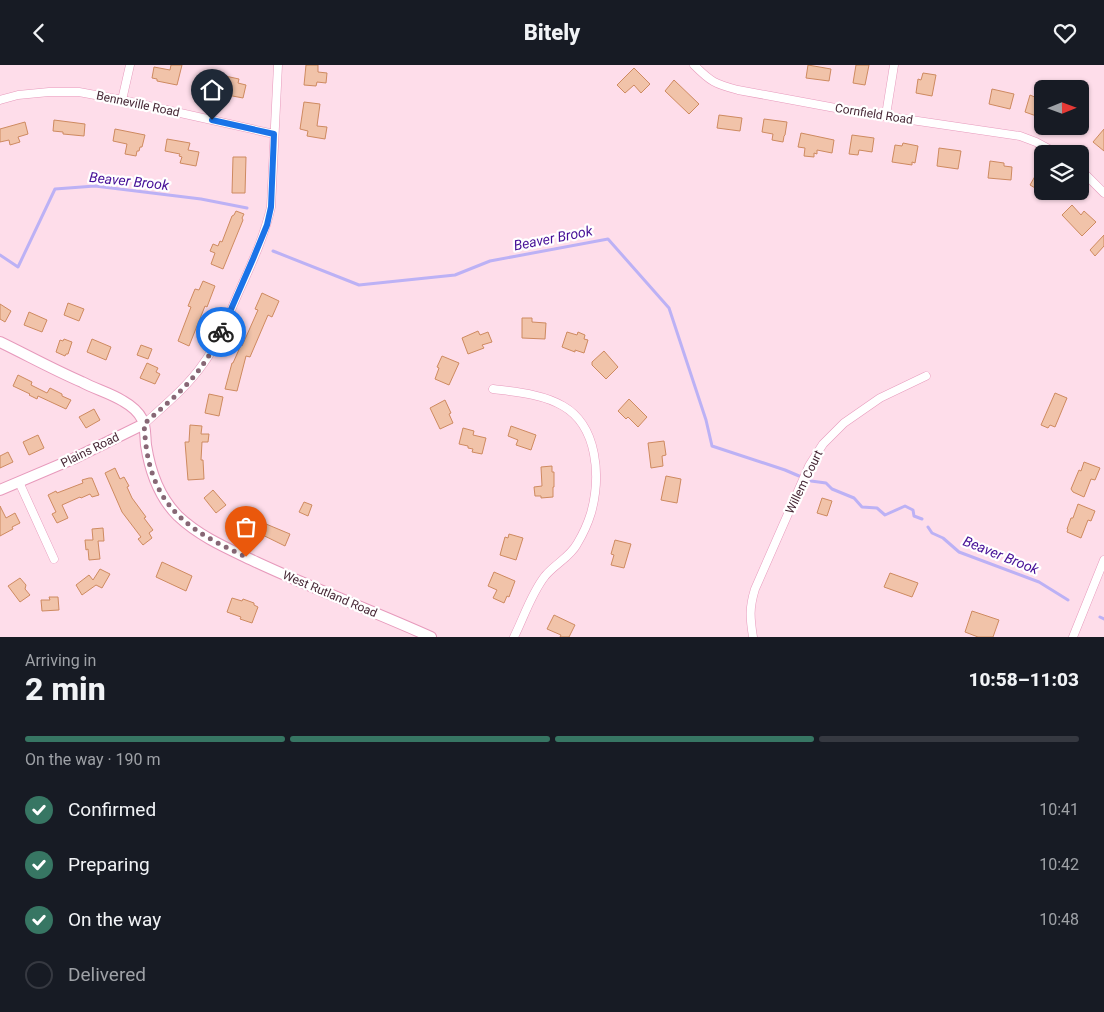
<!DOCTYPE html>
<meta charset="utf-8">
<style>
:root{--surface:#171b24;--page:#242831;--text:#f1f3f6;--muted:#9ea1a6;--line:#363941;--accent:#377663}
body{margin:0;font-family:Roboto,sans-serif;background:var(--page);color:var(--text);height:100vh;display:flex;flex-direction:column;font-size:19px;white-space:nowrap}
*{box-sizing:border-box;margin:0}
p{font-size:16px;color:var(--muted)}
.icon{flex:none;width:28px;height:28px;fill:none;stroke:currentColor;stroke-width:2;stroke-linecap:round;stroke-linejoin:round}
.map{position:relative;height:572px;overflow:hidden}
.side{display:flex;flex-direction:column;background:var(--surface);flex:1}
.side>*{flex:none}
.needle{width:32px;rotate:89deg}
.tools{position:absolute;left:1034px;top:15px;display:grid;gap:10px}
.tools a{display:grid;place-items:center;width:55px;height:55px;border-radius:8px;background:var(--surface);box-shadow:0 1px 4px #0004;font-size:25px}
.pin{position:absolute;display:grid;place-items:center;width:42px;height:42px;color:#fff;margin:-51px -21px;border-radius:50% 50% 50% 0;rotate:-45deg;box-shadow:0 0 5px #0007}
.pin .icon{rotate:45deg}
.courier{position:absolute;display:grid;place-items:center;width:50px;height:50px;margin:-25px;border:4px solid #1a73e8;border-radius:50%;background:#fff;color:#222;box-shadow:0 1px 6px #0007}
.summary em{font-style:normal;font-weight:800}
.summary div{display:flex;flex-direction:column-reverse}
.summary{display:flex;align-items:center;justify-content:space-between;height:85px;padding:0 25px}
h1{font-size:32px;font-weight:800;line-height:38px}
.bar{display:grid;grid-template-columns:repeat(4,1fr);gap:8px 5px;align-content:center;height:60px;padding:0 25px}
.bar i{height:6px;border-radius:4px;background:var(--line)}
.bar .on{background:var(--accent)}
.bar p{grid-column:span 4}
ol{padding:0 25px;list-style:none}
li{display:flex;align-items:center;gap:15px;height:55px}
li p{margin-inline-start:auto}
li .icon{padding:5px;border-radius:50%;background:var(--accent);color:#fff;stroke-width:4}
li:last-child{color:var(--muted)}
li i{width:28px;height:28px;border:2px solid var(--line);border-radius:50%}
header{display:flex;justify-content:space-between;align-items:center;height:65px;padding:0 25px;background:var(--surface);font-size:22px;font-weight:800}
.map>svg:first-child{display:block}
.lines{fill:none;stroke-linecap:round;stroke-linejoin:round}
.stream{stroke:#bcb1f5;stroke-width:3}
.building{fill:#f1c3a9;stroke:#ce8a60}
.street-casing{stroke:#e79abc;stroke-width:9}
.secondary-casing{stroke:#e79abc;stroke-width:12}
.street{stroke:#fff;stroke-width:8}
.secondary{stroke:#fff;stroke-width:10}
.done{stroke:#876775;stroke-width:5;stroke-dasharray:0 9}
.route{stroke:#1a73e8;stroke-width:6}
.labels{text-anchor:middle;stroke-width:4.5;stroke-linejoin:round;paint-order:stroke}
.street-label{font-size:12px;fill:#472836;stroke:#fff}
.water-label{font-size:14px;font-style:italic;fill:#461097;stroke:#fff}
</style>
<header><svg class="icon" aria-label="back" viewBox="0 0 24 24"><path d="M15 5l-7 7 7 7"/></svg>Bitely<svg class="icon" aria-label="heart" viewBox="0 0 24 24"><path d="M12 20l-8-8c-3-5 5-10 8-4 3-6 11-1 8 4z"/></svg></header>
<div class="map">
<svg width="1104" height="572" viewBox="0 0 1104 572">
<rect width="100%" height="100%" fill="#feddea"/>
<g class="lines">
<!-- stream -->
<path class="stream" d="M273,186L359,220L455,210L490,196L608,174L669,243L706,355L712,381L785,405L799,411
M0,190L18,202L55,124L95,121L201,134L247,143
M811,416L826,418L832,424L854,433L862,442L877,443L885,450L905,441L913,445L914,451L922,454
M928,462L932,468L943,473L959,487L1039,517L1068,535
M1100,552L1104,554"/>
</g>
<!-- building -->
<path class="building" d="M171,0H182L177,20L157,16V14L152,13L154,2L170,5Z
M306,0H318V7L327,8L326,18L317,17L316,21L304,20Z
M808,0L831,4L829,16L806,13Z
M856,0H869L865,20L853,18Z
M634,3L650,19L641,28L634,20L625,28L617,20Z
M923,8L936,10L932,31L916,28L918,14L921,15Z
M216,9L239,14L238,18L246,20L243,33L222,29L223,25L213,22Z
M674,15L699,39L689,49L665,26Z
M992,24L1014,29L1010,44L989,39Z
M1030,30L1037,33L1035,38L1042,40V53L1025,47Z
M304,37L320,39L317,61L327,62L325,74L307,71L308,66L300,64Z
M719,50L742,53L740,66L717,63Z
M764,54L787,57L785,70L784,71L783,77L772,75L773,69L762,67Z
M54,55L85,59L84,71L63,69V67L53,66Z
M25,57L28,69L18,72L20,77L10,80L9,75L0,77V64Z
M115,64L145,70L142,82H140L139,86H137L136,91L125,89L127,79L113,76Z
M1104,64V86L1093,77Z
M801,68L834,75L832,88L817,85V89L814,88V92L804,91L805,83L798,82Z
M852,70L874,73L872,87L859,85L858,90L849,89Z
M167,74L190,78L188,85L199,87L196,101L180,98L182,92L179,91L180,89L165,86Z
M903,78L918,81L915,98L912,97V100L892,97L895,80L902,81Z
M939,83L961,86L958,104L937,101Z
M233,92H246L245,128H232Z
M990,96L1004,98V101L1012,102L1011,115L988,113Z
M1042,99V127L1030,120Z
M1072,140L1081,150L1084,146L1096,157L1082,171L1062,150Z
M236,146L244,149L242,153L243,155L223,204L211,199L215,188L210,186L213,179L218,181L220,176L222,177L232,151L234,150Z
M1104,170V181L1095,191L1090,185Z
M203,216L215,221L207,242L205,241L189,281L178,276L191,242L188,241L195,224L199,225Z
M262,228L279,236L272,252L268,250L250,292L246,291L237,326L225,324L232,298H233L241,280L242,281L258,245L255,244Z
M68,238L84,244L79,256L64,250Z
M0,239L11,246L5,257L0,254Z
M29,247L47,255L42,267L24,260Z
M522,253H532V257L546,258L545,274L522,273Z
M478,266L480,270L488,267L492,277L482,280L484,283L468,289L462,273Z
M567,267L577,270L578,267L585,270L584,274L588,275L584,288L575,285V287L562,282Z
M64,274L72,277L68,289H66L65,291L56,287L60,275L63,276Z
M92,274L111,282L106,295L87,287Z
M141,280L152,284L148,294L137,290Z
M604,286L618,302L606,314L592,300V297Z
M442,291L459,298L449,320L435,314L439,303L437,302Z
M147,298L158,303L156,307L160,309L155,319L140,313Z
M18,310L32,317L31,320L47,328L50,323L62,329V331L71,335L66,344L38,331L37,334L29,330L30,329L13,321Z
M1055,328L1067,333L1055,362L1050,360L1048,363L1041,360Z
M209,329L223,332L219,351L205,348Z
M629,334L647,352L638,362L628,352L626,354L618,346Z
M445,335L451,348L449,349L453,358L440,364L430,343Z
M94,344L100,355L86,363L79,352Z
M190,360L202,361L201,369H209L208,377H202L201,395H203L204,414L188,415L185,377H189Z
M511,361L536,370L531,385L516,380L518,375L508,371Z
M463,363L474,366L473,370L486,373L482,389L472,387L473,384L468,383V381L459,379Z
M38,370L44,383L29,390L23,377Z
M664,376L666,390L662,391L663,401L651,403L648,378Z
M8,387L13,397L0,403V391Z
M1084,397L1100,403L1095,415L1091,414L1084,432L1073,427L1071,424L1079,405L1081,406Z
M552,401V407H554V422H553V432L541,433V431H535L534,422L542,421L541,402Z
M115,403L120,414L124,412L129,421L127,422L132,433L146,452L144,453L153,465L149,468L152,473L143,480L138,474L141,472L122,447L105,408Z
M666,411L681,414L677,438L661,435Z
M89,413H92L99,430L92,432L90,429L81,433L80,432L62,440L68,453L57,458L52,449L56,447L48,430L56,426L57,428L83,418L82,415Z
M213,425L226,440L216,448L204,433Z
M822,433L832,436L827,451L817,448Z
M304,437L312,440L308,451L299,447Z
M1078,439L1095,446L1091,456L1088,455L1081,473L1067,467L1068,464H1067L1071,453H1073Z
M0,441L6,453L15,448L20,458L12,462L13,464L0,471Z
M237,444L266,459L290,469L285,481L232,455Z
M103,463L104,476H98L100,494L89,495L88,484L86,485L85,475H93L92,464Z
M509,469L523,473L516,495L500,490L505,472L508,473Z
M615,475L631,479L624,503L611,500L614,490L611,489Z
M162,497L192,511L186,526L156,512Z
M100,504L110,509L102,523L96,520L82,530L76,520L89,510L93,515Z
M494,507L515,516L509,532L507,531L504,538L493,533L497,525L488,521Z
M890,508L918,518L912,532L884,522Z
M20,513L26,520L25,524L30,530L20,537L8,521Z
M49,532H58L59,545L42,546L41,535H50Z
M232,533L242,536L243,534L254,538V540L258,542L252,558L240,554L241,552L227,547Z
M972,546L999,555L993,572H978L965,567Z
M554,550L575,560L569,572H560L561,570L547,564Z"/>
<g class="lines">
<!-- street casing -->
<g class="street-casing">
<path id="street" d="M694,0C711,17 715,19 738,25L857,47L1020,71L1036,77L1058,89
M0,35L18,30L49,27H79L122,35L274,69
M122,35L130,0
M886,50L894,0
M1080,104L1104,128
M493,324C516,327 543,329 563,341C598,361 601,412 591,448C588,458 583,469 577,479C570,492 555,499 545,511C531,529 524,552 514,572
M144,359C165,340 187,322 203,299C218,279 227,254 237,231C250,202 264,173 271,142L278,0
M19,417L54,494
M753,572C750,553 749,543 755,524L809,401L823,379L844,358L880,333L926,311
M1073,572L1104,495"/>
</g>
<!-- secondary casing -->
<g class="secondary-casing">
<path id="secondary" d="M0,277C27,290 54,305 82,317C95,324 110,328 123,336C130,340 138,346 142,354C146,361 145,371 146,380C150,406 159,432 178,451C200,472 229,484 256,497C314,524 373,546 431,572
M0,425L73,394L144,359"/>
</g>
<!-- street -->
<use href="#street" class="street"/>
<!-- secondary -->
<use href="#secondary" class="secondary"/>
</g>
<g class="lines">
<!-- done -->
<path class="done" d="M221,267C216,278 211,288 204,298C188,322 165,340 144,359C145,372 146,385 149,397C162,451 200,470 246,492"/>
<!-- route -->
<path class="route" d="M212,55L274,69L271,142L267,160L253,194L221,267"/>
</g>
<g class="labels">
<!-- street labels -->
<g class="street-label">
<text transform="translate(138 39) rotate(12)" y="4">Benneville Road</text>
<text transform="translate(874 49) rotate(9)" y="4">Cornfield Road</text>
<text transform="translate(90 385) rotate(-26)" y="4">Plains Road</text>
<text transform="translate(804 417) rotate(-64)" y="4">Willem Court</text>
<text transform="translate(330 529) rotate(23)" y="4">West Rutland Road</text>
</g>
<!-- water labels -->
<g class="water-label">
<text transform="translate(129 116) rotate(6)" y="5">Beaver Brook</text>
<text transform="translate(553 173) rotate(-11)" y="5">Beaver Brook</text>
<text transform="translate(1001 490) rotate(22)" y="5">Beaver Brook</text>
</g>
</g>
</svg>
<div class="tools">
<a><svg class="needle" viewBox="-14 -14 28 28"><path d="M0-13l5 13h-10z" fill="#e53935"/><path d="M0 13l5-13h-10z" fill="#9ea1a6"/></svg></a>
<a><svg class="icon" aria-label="layers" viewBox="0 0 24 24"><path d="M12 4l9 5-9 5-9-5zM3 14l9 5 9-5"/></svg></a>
</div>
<div class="pin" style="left:246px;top:492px;background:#ea580c"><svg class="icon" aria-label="bag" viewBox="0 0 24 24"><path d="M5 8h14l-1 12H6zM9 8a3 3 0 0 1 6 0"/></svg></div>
<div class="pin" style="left:212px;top:55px;background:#1f2937"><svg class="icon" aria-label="home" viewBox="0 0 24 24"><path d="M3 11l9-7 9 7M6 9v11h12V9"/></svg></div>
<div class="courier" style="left:221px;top:267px"><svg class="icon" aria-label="bike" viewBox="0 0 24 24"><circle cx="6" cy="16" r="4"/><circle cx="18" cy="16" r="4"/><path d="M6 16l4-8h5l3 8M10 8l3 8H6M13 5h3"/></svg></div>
</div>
<section class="side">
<div class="summary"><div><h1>2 min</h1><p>Arriving in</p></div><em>10:58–11:03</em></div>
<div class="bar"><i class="on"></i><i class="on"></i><i class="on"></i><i></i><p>On the way · 190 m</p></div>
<ol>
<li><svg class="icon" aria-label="check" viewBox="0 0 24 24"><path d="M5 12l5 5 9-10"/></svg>Confirmed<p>10:41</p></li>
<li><svg class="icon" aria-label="check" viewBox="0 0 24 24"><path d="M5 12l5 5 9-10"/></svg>Preparing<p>10:42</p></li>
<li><svg class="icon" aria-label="check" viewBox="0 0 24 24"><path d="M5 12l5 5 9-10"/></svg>On the way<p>10:48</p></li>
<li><i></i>Delivered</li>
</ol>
</section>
